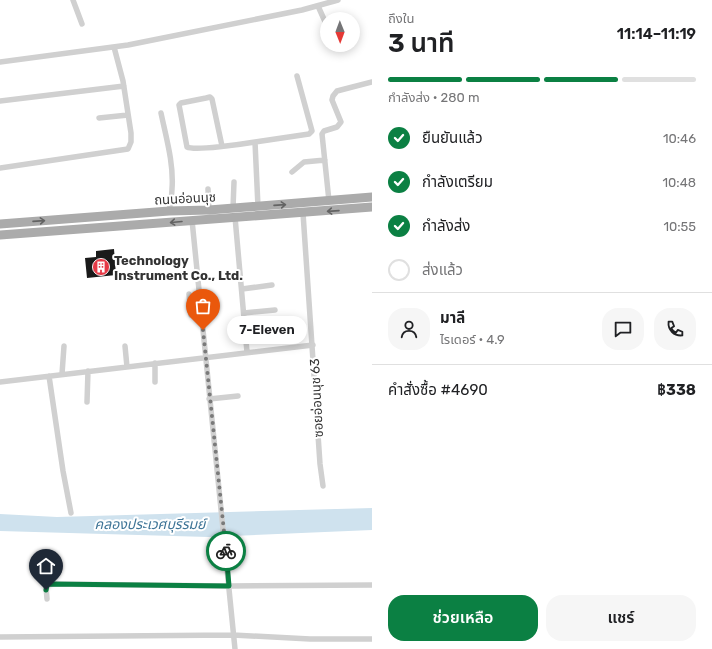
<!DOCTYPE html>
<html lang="th">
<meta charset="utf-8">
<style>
:root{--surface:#fff;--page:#f6f6f6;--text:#202124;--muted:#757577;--line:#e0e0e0;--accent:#0b8043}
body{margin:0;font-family:Rubik,"Noto Sans Thai",sans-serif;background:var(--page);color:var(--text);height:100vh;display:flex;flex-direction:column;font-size:15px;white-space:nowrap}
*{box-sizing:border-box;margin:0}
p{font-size:13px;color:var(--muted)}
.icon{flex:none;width:22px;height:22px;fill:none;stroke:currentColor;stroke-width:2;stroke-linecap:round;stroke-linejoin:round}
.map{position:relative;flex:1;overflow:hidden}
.side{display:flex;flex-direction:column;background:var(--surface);width:340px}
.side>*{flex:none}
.needle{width:26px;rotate:179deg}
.buttons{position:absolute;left:320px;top:12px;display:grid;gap:8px}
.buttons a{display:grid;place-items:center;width:40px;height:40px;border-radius:50%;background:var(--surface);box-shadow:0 2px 10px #0003;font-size:20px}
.pin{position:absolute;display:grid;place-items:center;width:34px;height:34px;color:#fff;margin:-41px -17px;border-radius:50% 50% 50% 0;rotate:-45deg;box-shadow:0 0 4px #0007}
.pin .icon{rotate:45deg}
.courier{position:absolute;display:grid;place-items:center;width:40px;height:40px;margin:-20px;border:3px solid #0b8043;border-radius:50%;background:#fff;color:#222;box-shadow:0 1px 5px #0007}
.bubble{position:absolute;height:28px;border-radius:14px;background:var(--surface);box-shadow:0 2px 10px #0003;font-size:13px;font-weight:600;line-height:28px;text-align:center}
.head em{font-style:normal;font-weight:600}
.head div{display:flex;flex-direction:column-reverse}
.head{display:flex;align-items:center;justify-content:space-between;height:68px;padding:0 16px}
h1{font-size:26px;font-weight:600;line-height:30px}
.bar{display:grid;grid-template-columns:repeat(4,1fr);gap:6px 4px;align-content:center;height:48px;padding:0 16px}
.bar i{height:5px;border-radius:3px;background:var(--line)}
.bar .active{background:var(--accent)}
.bar p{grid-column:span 4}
.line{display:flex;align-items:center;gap:10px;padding:0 16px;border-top:1px solid var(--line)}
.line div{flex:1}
.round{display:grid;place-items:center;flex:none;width:42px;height:42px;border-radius:16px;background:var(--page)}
ol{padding:0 16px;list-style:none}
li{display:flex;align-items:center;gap:12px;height:44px}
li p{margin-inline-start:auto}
li .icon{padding:4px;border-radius:50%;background:var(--accent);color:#fff;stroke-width:4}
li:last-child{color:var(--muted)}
li i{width:22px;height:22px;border:2px solid var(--line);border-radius:50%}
.action{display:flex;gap:8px;margin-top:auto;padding:8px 16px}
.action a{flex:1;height:46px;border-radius:16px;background:var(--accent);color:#fff;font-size:16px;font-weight:600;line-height:46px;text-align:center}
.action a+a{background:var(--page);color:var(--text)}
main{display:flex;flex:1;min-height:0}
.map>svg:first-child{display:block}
.water{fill:#cfe2ee}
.building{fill:#1a1a1a}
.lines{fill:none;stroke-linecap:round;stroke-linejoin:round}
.minor{stroke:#d0d0d0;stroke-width:5.5}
.primary{stroke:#ababab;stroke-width:9}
.oneway{stroke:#636363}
.done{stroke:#7a7a7a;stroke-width:4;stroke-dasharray:0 7.2}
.route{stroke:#0b8043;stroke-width:5}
.labels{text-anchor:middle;stroke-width:4;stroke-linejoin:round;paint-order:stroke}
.street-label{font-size:13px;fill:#333;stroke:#fff}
.poi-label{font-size:13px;font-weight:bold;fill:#333;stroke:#fff;text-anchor:start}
.water-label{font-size:14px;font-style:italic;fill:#3f7597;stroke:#fff}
</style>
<main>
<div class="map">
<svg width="372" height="649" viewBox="0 0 372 649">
<rect width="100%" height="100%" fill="#fff"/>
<!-- water -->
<path class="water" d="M372,508V530L208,537L0,531V514L57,517Z"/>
<!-- building -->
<path class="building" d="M114,249L116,275L87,278L85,258L96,257V251Z"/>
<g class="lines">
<!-- minor -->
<path class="minor" d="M73,0L82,24
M318,6L327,26
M0,62L128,45L302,10L338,0
M0,101L124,86
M161,113C166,137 174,164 172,189C172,197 171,204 169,211
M99,118L128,115
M222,146L212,99L210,97L206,98L181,103L179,105L180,110L187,147C195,151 243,144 255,142
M0,168L128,149L131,142V133L123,81L114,47
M292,172L304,162L325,160
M208,189L209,210
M329,201L322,134L324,131L337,127L341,122L332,100L333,96L337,91L372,82
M258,207L255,142L309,134L312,131L297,76
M233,208L234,182
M303,213L320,464L323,486
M235,217L247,352
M192,220L235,649
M242,289L272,285
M189,294L191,315
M244,313L275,310
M125,346L127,367
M155,363V382
M62,374L64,346
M49,376L63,471L71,513
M0,382L313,345
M209,399L238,396
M87,402L88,371
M47,599L46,587L49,584L229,586L372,585
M0,637L233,635L310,639H372"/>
<!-- primary -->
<path class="primary" d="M0,224L169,211L209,210L372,197
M0,235L372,207"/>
</g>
<!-- one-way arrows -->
<defs><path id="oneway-shaft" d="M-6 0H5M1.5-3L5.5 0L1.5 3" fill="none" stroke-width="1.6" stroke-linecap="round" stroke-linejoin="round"/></defs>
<g class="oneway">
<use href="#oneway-shaft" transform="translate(280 205) rotate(-4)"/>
<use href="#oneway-shaft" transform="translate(333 211) rotate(176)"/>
<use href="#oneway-shaft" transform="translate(39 221) rotate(-4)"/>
<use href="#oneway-shaft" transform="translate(176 222) rotate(175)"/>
</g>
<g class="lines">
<!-- done -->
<path class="done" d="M203,330L226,551"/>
<!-- route -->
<path class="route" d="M46,590L47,585L49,584L229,586L226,551"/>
</g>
<!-- icons -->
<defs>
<g id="building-disc" transform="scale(0.9)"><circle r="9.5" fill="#e63946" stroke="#fff"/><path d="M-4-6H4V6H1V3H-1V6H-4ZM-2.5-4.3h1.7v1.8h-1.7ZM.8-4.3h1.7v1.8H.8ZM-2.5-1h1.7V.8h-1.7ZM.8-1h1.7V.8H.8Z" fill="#fff"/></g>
</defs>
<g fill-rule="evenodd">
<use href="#building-disc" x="101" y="267"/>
</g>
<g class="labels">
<!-- street labels -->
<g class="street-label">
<text transform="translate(185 198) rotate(-3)" y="5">ถนนอ่อนนุช</text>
<text transform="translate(316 398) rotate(-93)" y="5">ซอยอ่อนนุช 63</text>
</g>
<!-- poi labels -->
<g class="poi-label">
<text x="114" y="265">Technology<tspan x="114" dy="15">Instrument Co., Ltd.</tspan></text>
</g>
<!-- water labels -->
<g class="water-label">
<text x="150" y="529">คลองประเวศบุรีรมย์</text>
</g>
</g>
</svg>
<div class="buttons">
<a><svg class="needle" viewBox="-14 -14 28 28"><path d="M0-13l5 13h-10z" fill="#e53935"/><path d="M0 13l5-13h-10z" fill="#757577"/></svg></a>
</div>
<div class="pin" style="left:203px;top:330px;background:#ea580c"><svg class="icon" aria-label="bag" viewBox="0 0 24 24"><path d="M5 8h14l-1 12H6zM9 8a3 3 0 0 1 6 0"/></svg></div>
<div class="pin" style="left:46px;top:590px;background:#1f2937"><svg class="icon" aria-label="home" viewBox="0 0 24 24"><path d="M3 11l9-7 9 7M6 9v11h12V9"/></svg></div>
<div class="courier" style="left:226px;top:551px"><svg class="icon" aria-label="bike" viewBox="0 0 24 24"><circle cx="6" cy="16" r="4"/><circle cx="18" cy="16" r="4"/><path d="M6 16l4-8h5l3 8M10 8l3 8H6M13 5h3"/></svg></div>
<div class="bubble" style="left:227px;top:316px;width:80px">7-Eleven</div>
</div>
<section class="side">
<div class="head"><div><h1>3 นาที</h1><p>ถึงใน</p></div><em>11:14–11:19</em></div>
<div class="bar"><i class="active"></i><i class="active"></i><i class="active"></i><i></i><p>กำลังส่ง · 280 m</p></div>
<ol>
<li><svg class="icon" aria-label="check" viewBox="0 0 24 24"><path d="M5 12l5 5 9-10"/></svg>ยืนยันแล้ว<p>10:46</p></li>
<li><svg class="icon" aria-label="check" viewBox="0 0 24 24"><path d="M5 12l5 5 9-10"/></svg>กำลังเตรียม<p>10:48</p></li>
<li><svg class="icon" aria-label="check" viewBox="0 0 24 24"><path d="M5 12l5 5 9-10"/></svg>กำลังส่ง<p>10:55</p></li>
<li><i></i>ส่งแล้ว</li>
</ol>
<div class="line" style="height:72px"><a class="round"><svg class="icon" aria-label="person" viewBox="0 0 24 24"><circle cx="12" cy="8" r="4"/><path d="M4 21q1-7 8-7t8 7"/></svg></a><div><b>มาลี</b><p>ไรเดอร์ · 4.9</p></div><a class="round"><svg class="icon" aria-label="chat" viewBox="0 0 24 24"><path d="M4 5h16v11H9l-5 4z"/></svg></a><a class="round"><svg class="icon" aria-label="phone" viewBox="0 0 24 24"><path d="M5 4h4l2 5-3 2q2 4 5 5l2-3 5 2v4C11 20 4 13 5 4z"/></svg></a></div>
<div class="line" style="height:52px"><div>คำสั่งซื้อ #4690</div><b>฿338</b></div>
<div class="action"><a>ช่วยเหลือ</a><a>แชร์</a></div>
</section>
</main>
